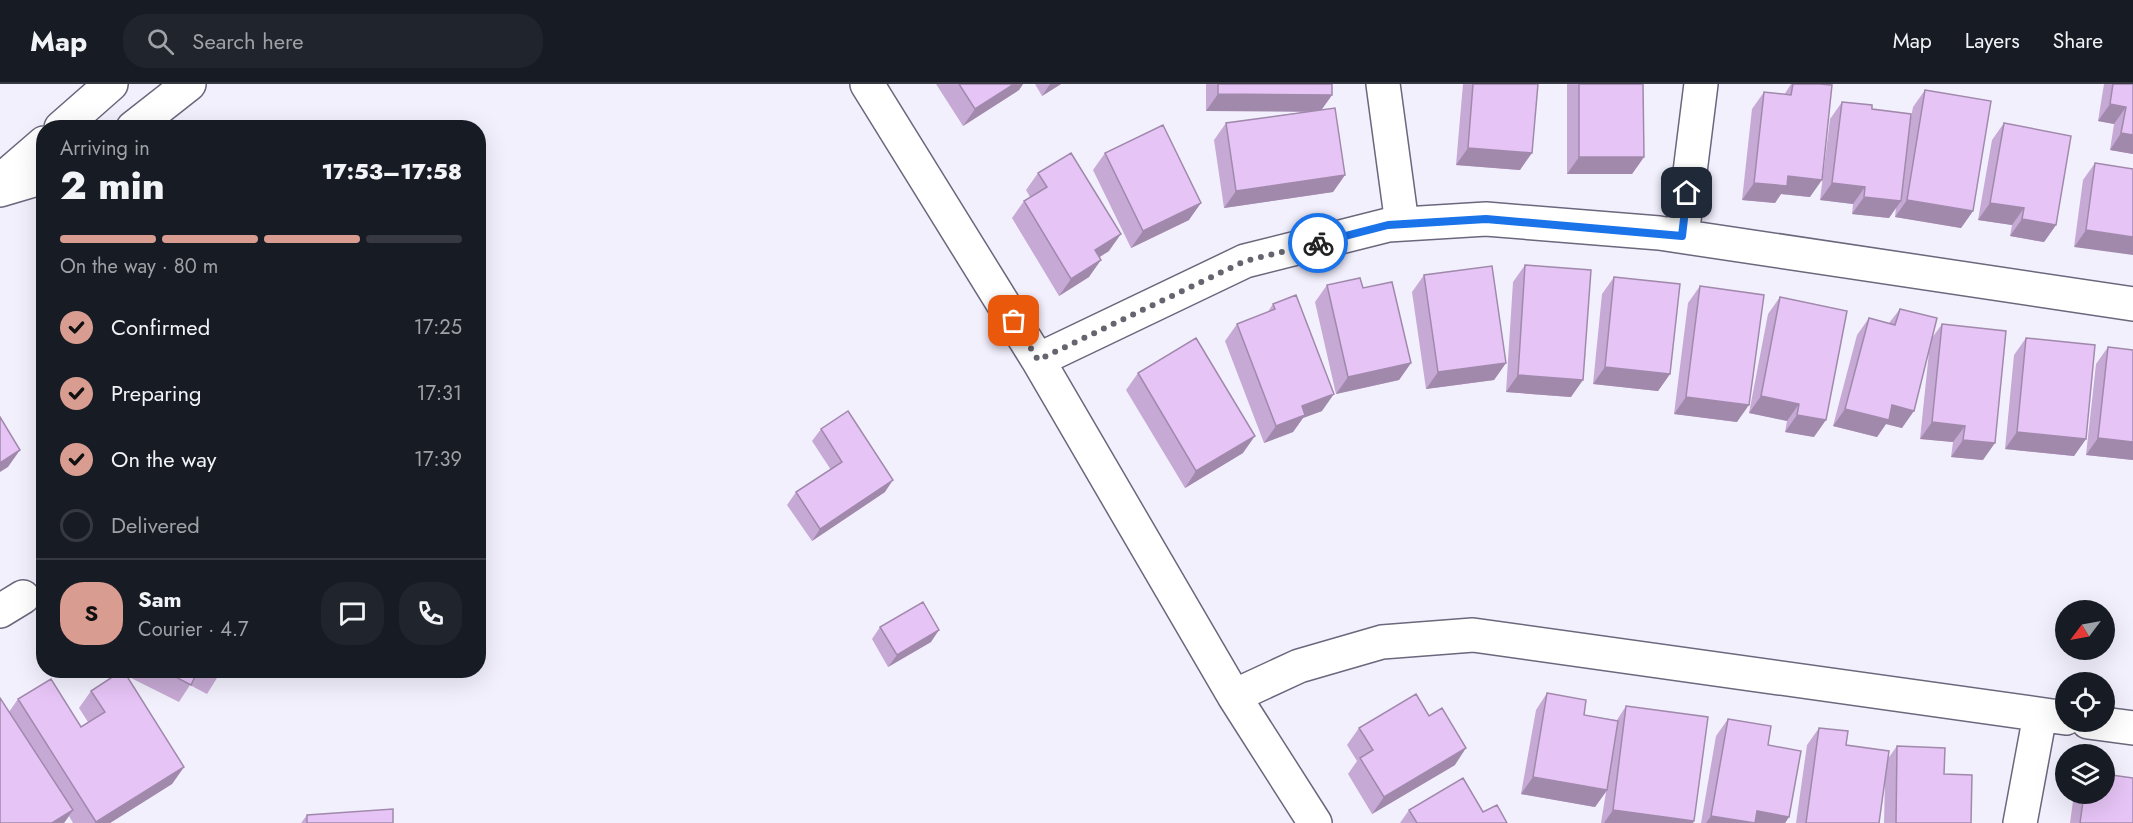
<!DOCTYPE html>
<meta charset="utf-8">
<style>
:root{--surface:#171b24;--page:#20242c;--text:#f1f3f6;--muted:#9ea1a6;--line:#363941;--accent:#d99c90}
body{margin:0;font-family:Jost,sans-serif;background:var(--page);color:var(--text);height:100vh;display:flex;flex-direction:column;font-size:22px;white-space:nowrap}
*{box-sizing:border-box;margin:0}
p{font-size:20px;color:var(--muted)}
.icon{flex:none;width:33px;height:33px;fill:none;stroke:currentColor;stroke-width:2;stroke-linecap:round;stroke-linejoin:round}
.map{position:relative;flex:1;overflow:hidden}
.sheet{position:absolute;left:36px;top:36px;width:450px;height:558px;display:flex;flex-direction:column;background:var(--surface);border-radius:24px;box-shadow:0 6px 24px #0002}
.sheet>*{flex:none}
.needle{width:39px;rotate:238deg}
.controls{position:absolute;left:2055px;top:516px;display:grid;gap:12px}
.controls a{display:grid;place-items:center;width:60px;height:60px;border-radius:50%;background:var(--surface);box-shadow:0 6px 24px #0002;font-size:30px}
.pin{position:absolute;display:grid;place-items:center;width:51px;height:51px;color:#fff;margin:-26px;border-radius:12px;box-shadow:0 3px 9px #0006}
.courier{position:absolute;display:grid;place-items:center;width:60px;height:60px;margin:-30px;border:4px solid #1a73e8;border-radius:50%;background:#fff;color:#222;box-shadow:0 2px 8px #0007}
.overview em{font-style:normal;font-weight:800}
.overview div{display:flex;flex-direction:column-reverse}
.overview{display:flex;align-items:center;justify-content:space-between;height:102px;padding:0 24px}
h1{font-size:39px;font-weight:800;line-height:45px}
.bar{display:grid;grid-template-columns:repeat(4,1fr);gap:9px 6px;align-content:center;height:72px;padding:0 24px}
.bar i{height:8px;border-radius:4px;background:var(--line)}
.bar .current{background:var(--accent)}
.bar p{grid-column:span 4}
.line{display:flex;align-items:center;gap:15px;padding:0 24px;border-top:2px solid var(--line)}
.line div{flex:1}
.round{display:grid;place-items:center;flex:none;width:63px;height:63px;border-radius:24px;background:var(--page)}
ol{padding:0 24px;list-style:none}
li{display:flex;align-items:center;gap:18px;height:66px}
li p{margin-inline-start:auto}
li .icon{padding:6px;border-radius:50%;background:var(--accent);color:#111;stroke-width:4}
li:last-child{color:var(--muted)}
li i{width:33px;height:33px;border:3px solid var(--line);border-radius:50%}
header{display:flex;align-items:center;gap:36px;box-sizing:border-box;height:84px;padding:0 30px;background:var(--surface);border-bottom:2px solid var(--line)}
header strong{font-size:28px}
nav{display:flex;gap:33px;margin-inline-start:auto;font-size:21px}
.search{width:420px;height:54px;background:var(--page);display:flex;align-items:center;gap:15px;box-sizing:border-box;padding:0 21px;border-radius:24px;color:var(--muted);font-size:22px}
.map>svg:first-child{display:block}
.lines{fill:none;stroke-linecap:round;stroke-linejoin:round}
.minor-casing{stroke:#6b677c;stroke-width:36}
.secondary-casing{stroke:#6b677c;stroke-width:36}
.minor{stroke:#fff;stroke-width:33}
.secondary{stroke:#fff;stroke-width:33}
.wall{fill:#c6a9d4}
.shaded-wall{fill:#a189ac}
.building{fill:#e6c4f6;stroke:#a189ac;stroke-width:1.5}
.done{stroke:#66646e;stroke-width:6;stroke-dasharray:0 10.8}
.route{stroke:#1a73e8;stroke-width:8}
</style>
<header>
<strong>Map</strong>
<div class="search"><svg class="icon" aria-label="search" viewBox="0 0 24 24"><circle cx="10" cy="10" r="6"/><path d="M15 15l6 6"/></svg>Search here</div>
<nav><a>Map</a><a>Layers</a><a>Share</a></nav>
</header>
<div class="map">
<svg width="2133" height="739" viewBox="0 0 2133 739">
<rect width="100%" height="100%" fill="#f3f0fe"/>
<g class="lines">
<!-- minor casing -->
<g class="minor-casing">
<path id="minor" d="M867,0L1038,276L1245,177L1388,141L1486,135L1659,149L2133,220
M1383,0L1402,140
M1682,152L1701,0
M1038,276L1234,612
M0,527L23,513
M2088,638L2133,644
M1315,739L1234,612L1299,582L1382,558L1473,551L2066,634
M2020,739L2040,631"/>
</g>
<!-- secondary casing -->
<g class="secondary-casing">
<path id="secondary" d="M61,44L111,0
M133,44L189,0
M0,97L44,59
M0,106L44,93"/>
</g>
<!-- minor -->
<use href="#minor" class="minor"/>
<!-- secondary -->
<use href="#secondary" class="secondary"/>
</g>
<!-- wall -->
<path class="wall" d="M936,0H1023L1019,6L963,42Z
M1035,0H1061L1042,12Z
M1206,0H1332V11L1321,26L1345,91L1333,108L1224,124L1214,56L1226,39L1311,27H1206Z
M1463,0H1538L1520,86L1456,81Z
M1567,0H1643L1644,73L1632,90H1567Z
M1791,0H1820L1810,113L1781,110L1775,119L1742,116L1752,25L1764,8L1784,11Z
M2104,0H2133V70L2110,66L2114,40L2098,37Z
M1925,6L1973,127L1961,144L1895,133L1896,123L1889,134L1852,130L1853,120L1820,116L1830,35L1842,18L1872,25L1909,44L1913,23Z
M2004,39L2056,141L2044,158L2010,152L2012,141L1978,136L1992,56Z
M1105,69L1189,136L1131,164L1093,86Z
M2095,79L2133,85L2074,163L2083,96Z
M1038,89L1109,167L1100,173L1089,193L1059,212L1012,134L1024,117L1030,113L1026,106Z
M1525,181L1571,313L1506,308L1513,198Z
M1424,191L1506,279L1494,296L1426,305L1412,208Z
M1614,193L1670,290L1658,307L1593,300L1602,210Z
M1327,201L1363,204L1411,279L1399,296L1336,310L1315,218Z
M1700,202L1737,338L1674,330L1688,219Z
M1780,213L1814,353L1785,348L1787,337L1749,329L1768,230Z
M1273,220L1322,327L1303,334L1293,348L1264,359L1225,257L1237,240L1267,229Z
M1900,225L1932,254L1942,240L1983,376L1951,373L1953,358L1920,355L1929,268L1902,344L1886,340L1877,353L1833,342L1857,251L1869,234L1889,239Z
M2026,254L2086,355L2074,372L2005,365L2014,271Z
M2108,263L2133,266V376L2086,371L2096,280Z
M1138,289L1243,369L1185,404L1126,306Z
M821,345L885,408L812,457L787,421L796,408L831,386L812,357Z
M880,543L931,558L888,583L872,555Z
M118,586H222L207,610L190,601L179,618L125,591L184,683L172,700L110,739H73L69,732L64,739H0L9,628L18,615L81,643L88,638L79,624L91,607L120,588Z
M1547,609L1584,631L1617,636L1626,622L1693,739H1601L1606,708L1595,723L1521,710L1536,626Z
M1728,635L1768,661L1789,733L1785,739H1701L1716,652Z
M1359,644L1455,681L1372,730L1348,690L1357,677L1347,661Z
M1819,644L1846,661L1887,676L1897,662L1944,690L1971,739H1884L1885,697L1879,739H1796L1807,661Z
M2074,710H2104L2133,739H2070Z
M1409,726L1483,728L1507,739H1400Z
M307,731L393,739H301Z"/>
<!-- shaded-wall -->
<path class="shaded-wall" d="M1014,0H1023L1019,6L963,42L975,25Z
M1050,0H1061L1042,12Z
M1218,10L1332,11L1320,28L1206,27Z
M2110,20L2126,23L2114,40L2098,37Z
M2121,49L2133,51V70L2110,66Z
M1468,64L1532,69L1520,86L1456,81Z
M1579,73H1644L1632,90H1567Z
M1345,91L1333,108L1224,124L1236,107Z
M1788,92L1822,96L1810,113L1781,110L1775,119L1742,116L1754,99Z
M1832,99L1865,103L1853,120L1820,116Z
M1864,113L1901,117L1889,134L1852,130Z
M1907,116L1973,127L1961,144L1895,133Z
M1201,119L1189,136L1131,164L1143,147Z
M1990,119L2024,124L2012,141L1978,136Z
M2022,135L2056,141L2044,158L2010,152Z
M2086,146L2133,153V171L2074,163Z
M1121,150L1109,167L1083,183L1095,166Z
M1101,176L1089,193L1059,212L1071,195Z
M1411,279L1399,296L1336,310L1348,293Z
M1506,279L1494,296L1426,305L1438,288Z
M1605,283L1670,290L1658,307L1593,300Z
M1518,291L1583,296L1571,313L1506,308Z
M1334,310L1322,327L1303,334L1293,348L1264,359L1276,342L1302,322Z
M1761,312L1799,320L1787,337L1749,329Z
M1686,313L1749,321L1737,338L1674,330Z
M1892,321L1914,327L1902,344L1886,340L1877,353L1833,342L1845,325Z
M1797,331L1826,336L1814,353L1785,348Z
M1932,338L1965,342L1953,358L1920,355Z
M2017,348L2086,355L2074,372L2005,365Z
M1255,352L1243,369L1185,404L1196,387Z
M2098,354L2133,358V376L2086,371Z
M1963,356L1995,359L1983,376L1951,373Z
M20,366L8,383L0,388V379Z
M893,396L885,408L812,457L820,445Z
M939,546L931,558L888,583L897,571Z
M1466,664L1455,681L1372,730L1384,713Z
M184,683L172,700L110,739H95Z
M1533,693L1607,706L1595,723L1521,710Z
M73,726L64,739H52Z
M1613,726L1694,737L1693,739H1604Z
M1757,727L1789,733L1785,739H1706L1711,732Z"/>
<!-- building -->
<path class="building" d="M959,0H1014L975,25Z
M1218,0H1332V11L1218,10Z
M1473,0H1538L1532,69L1468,64Z
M1579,0H1643L1644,73H1579Z
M1793,0H1820L1832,1L1822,96L1788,92L1787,102L1754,99L1764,8L1791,11Z
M2113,0H2133V51L2121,49L2126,23L2110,20Z
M1925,6L1991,17L1973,127L1907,116Z
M1842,18L1872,21V25L1911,30L1901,117L1864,113L1865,103L1832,99Z
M1335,24L1345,91L1236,107L1226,39Z
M2004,39L2071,52L2056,141L2022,135L2024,124L1990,119Z
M1163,41L1201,119L1143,147L1105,69Z
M1071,69L1121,150L1095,166L1101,176L1071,195L1024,117L1047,103L1038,89Z
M2095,79L2133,85V153L2086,146Z
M1525,181L1591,186L1583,296L1518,291Z
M1492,182L1506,279L1438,288L1424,191Z
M1614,193L1680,200L1670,290L1605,283Z
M1360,194L1363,204L1392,198L1411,279L1348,293L1327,201Z
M1700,202L1764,211L1749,321L1686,313Z
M1296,211L1334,310L1302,322L1305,331L1276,342L1237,240L1275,225L1273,220Z
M1780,213L1847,227L1826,336L1797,331L1799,320L1761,312Z
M1900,225L1937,234L1914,327L1892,321L1889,336L1845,325L1869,234L1895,241Z
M1942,240L2006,247L1995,359L1963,356L1965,342L1932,338Z
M1196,254L1255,352L1196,387L1138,289Z
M2026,254L2095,261L2086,355L2017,348Z
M2108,263L2133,266V358L2098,354Z
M848,327L893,396L820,445L796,408L842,378L821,345Z
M0,333L20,366L0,379Z
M923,518L939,546L897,571L880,543Z
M123,586L184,683L96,738L18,615L51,595L81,643L105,628L91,607Z
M162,586H198L191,601Z
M206,586H222L218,593Z
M1547,609L1586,616L1584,631L1618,637L1607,706L1533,693Z
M1416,610L1429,632L1442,624L1466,664L1384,713L1360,674L1373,666L1359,644Z
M0,614L73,726L52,739H0Z
M1626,622L1708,633L1694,737L1613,726Z
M1728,635L1771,642L1768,661L1801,667L1789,733L1757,727L1755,739L1711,732Z
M1819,644L1848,647L1846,661L1889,667L1879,739H1806Z
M1897,662L1945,664L1944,690L1972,691L1971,739H1896Z
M2104,690L2133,694V739H2080L2084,710H2104Z
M1463,694L1483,728L1497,721L1507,739H1417L1409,726Z
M393,725V739H307V731Z"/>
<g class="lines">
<!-- done -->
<path class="done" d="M1014,237L1038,276L1245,177L1318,159"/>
<!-- route -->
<path class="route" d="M1318,159L1388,141L1486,135L1682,152L1687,109"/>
</g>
</svg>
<div class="controls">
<a><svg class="needle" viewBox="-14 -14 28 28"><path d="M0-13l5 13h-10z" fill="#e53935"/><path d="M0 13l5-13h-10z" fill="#9ea1a6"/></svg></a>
<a><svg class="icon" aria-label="locate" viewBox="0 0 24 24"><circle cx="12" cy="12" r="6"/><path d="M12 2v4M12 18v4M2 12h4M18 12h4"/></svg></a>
<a><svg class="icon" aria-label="layers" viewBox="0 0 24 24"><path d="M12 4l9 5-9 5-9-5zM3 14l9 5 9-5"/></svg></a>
</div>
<div class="pin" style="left:1014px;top:237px;background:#ea580c"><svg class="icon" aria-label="bag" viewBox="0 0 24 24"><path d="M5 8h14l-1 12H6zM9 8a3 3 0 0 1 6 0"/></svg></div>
<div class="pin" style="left:1687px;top:109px;background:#1f2937"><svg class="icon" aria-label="home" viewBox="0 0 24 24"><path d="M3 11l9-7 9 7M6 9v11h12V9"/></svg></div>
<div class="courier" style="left:1318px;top:159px"><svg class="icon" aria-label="bike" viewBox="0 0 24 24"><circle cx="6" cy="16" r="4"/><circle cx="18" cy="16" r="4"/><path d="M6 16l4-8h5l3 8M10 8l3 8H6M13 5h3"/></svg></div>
<section class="sheet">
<div class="overview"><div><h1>2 min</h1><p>Arriving in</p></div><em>17:53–17:58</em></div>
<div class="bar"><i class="current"></i><i class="current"></i><i class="current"></i><i></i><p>On the way · 80 m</p></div>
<ol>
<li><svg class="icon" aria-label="check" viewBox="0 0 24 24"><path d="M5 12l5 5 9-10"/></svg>Confirmed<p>17:25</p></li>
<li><svg class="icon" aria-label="check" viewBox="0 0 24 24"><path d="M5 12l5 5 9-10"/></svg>Preparing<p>17:31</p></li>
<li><svg class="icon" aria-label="check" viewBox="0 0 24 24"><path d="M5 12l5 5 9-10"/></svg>On the way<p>17:39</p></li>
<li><i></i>Delivered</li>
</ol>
<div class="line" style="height:108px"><b class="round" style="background:var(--accent);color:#111">S</b><div><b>Sam</b><p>Courier · 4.7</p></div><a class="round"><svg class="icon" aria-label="chat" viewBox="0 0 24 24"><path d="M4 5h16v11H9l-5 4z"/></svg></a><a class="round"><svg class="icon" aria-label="phone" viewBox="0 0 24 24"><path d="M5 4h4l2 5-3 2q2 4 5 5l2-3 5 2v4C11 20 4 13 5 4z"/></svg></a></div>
</section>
</div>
